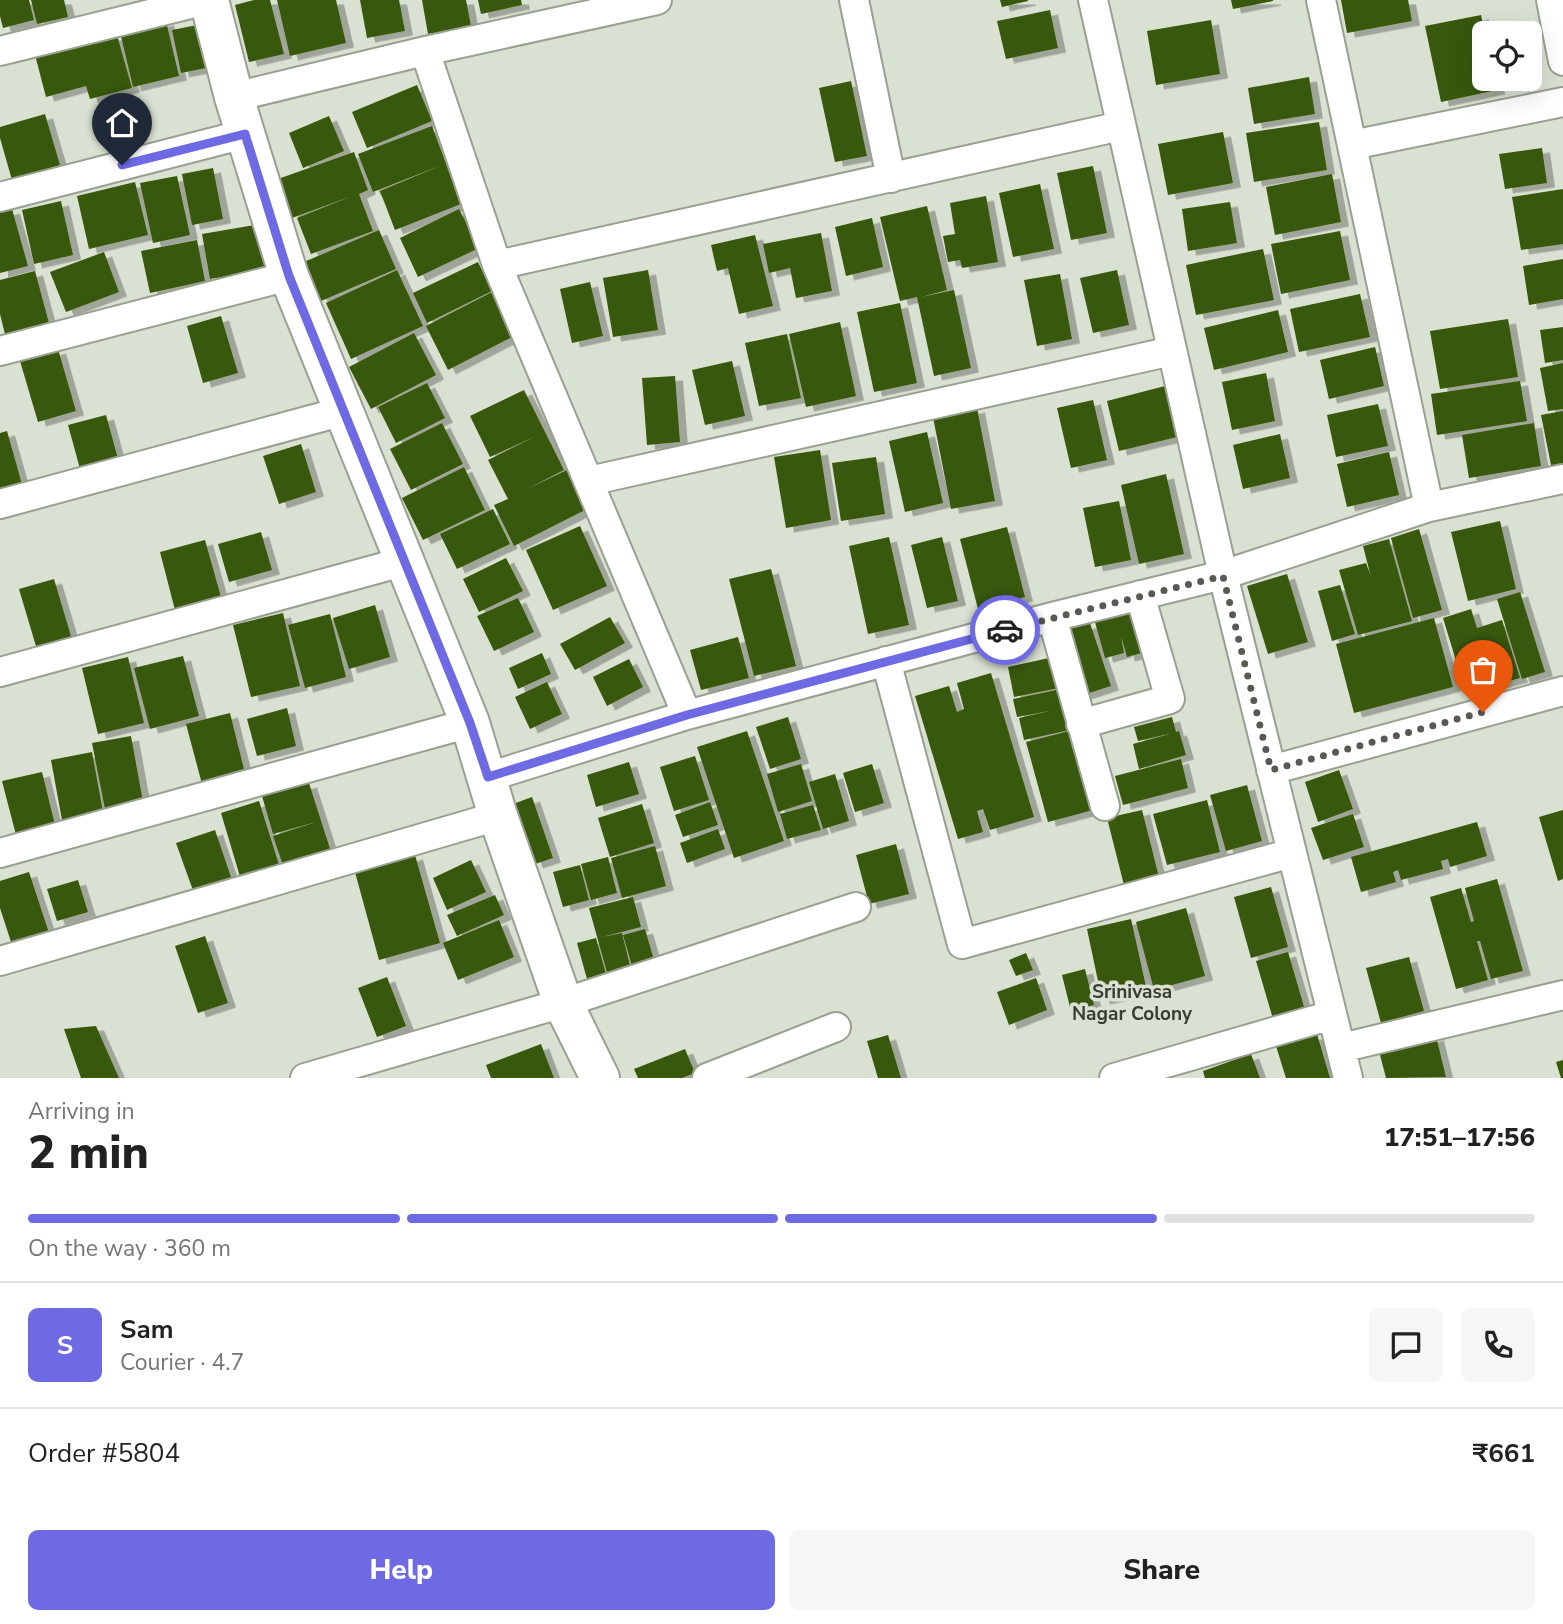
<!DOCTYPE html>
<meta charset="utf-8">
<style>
:root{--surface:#fff;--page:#f6f6f6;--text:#222;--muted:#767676;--line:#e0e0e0;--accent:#6d6ae4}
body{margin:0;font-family:"Nunito Sans",sans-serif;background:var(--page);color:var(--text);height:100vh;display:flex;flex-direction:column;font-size:26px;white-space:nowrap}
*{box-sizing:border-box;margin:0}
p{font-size:23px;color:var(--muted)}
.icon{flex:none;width:38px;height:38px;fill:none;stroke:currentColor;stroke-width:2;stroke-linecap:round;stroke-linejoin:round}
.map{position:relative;height:1078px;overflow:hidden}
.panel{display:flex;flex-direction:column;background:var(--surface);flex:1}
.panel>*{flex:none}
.tools{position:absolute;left:1472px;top:21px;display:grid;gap:14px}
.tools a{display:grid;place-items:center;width:70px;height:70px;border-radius:10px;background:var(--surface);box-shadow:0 7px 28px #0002;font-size:35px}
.pin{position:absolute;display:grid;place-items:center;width:60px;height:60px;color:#fff;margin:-72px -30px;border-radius:50% 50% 50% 0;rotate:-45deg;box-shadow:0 0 7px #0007}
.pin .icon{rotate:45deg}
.courier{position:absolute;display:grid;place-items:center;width:70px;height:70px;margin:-35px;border:5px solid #6d6ae4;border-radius:50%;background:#fff;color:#222;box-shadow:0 2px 9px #0007}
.overview em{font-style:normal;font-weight:800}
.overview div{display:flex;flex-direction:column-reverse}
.overview{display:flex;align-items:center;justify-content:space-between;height:119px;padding:0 28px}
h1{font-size:46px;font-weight:800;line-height:52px}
.bar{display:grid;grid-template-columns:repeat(4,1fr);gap:10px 7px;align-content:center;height:84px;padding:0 28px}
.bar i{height:9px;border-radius:5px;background:var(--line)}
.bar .selected{background:var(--accent)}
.bar p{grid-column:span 4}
.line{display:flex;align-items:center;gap:18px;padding:0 28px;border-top:2px solid var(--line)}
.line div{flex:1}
.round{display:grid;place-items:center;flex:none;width:74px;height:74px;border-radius:10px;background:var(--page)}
.action{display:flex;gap:14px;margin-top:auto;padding:14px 28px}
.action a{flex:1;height:80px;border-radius:10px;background:var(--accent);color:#fff;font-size:28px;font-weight:800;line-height:80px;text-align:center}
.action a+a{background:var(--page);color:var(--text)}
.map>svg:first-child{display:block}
.building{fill:#395807;filter:url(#shadow)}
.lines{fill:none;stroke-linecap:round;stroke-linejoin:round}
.street-casing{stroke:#99a092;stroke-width:32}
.secondary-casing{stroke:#99a092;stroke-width:42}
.street{stroke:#fff;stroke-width:28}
.secondary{stroke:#fff;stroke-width:38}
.done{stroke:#565a52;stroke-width:7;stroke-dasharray:0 12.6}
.route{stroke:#6d6ae4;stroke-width:9}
.labels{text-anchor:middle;stroke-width:7;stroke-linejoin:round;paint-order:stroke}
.neighbourhood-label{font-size:19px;font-weight:bold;fill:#373d31;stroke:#d9e1d2}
</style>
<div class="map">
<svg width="1563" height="1078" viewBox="0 0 1563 1078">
<defs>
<filter id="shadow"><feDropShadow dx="8" dy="4.5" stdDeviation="0" flood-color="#0004"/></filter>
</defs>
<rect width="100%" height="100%" fill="#d9e1d2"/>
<!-- building -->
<path class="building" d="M0,0H29L34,20L3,28L0,16Z
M31,0H64L68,17L37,24Z
M254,0H270L284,54L249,62L235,5Z
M277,0H336L346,43L290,56Z
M360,0H399L405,31L367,38Z
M422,0H466L471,26L428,34Z
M478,0H521L522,5L481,14Z
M1000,0H1028V1L1002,7Z
M1231,0H1273V1L1233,9Z
M1341,0H1408L1412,21L1347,33Z
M1050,10L1058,48L1006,59L997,21Z
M1481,15L1485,33L1484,79H1495L1497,90L1441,102L1425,26Z
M1211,20L1220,74L1156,85L1147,31Z
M166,21L179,76L133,87L120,32Z
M197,25L206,68L181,73L172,30Z
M117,35L132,88L90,99L86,86L46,97L34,51Z
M1309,77L1315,114L1254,124L1248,88Z
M851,81L867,156L835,162L819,88Z
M417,85L432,121L367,148L352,112Z
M45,114L60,165L12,180L0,138V127Z
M329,116L344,151L303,168L289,133Z
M1319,122L1327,170L1254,182L1246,133Z
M432,126L461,204L395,230L380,191L442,165L373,192L358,154Z
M1223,132L1233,183L1168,195L1158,144Z
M1542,148L1547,183L1505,189L1499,154Z
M354,152L368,190L359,194L373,231L311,254L297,218L352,196L292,218L278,179Z
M1093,166L1107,233L1071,240L1057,173Z
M213,168L223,219L192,225L182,174Z
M1332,174L1341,222L1275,235L1266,187Z
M177,176L190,235L153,243L140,183Z
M135,182L148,235L89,249L77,196Z
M1040,184L1054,249L1013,257L999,193Z
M1563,189V244L1521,250L1512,197Z
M986,196L998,262L962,268L960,260L948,262L943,236L955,234L950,203Z
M61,201L73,255L34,264L22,210Z
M1230,202L1237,243L1188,251L1182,209Z
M927,206L947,290L921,297L954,290L971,368L934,376L917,297L900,301L880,217Z
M12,209L28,266L0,273V212Z
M459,209L479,248L418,277L400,238Z
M872,218L883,267L846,276L835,227Z
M261,224L269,269L210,279L202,234Z
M379,230L396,269L321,301L304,262Z
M1340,231L1350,280L1281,294L1271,244Z
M821,233L832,291L796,298L790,268L769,273L763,244Z
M755,235L773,306L739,314L728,268L717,271L711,245Z
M197,240L205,281L150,293L141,251Z
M1263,249L1274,300L1196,315L1186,265Z
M104,252L119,292L66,312L50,272Z
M1563,259V299L1529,305L1523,266Z
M478,262L492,291L427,323L413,293Z
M397,270L423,326L351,359L326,303Z
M648,270L658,330L613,337L603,278Z
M1117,270L1129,325L1093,333L1080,278Z
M35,271L50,327L6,338L0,314V280Z
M1060,274L1072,339L1037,346L1024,280Z
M590,282L603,336L572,343L560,289Z
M494,291L516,335L448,370L426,326Z
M1360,294L1370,337L1299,352L1290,309Z
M900,303L917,383L874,392L857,312Z
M1278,310L1288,352L1214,370L1204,328Z
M221,316L238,373L203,383L187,326Z
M1508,319L1518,377L1440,389L1430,331Z
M840,322L856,396L806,407L789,334Z
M1563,327V360L1545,363L1540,330Z
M414,333L436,375L371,409L349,367Z
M787,334L801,398L759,406L745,343Z
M1375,347L1384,386L1329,399L1320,360Z
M58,349L76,411L38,422L20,361Z
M732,361L745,416L705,425L692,370Z
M1563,363V409L1548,411L1540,368Z
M1266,373L1275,421L1232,430L1222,382Z
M675,376L680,442L647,445L642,378Z
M1520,381L1527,421L1437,435L1431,394Z
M427,383L445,418L396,443L378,407Z
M1165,386L1177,437L1119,451L1107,401Z
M524,390L564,470L525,490L567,470L587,509L514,546L494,505L508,499L488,460L536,436L490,457L470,416Z
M1093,400L1107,460L1071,468L1057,408Z
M1378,404L1388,446L1336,457L1327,415Z
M977,408L995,501L951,509L933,417Z
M1563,411V467L1552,470L1541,415Z
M106,415L120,466L82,476L68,425Z
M442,423L463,464L411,490L390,449Z
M1534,423L1541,466L1469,478L1462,435Z
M7,431L25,495L0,502V433Z
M927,432L943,503L905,512L889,441Z
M1280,434L1290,478L1243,489L1233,445Z
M301,444L316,492L279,504L263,456Z
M820,450L831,520L786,528L774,457Z
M1389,452L1399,495L1347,507L1337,464Z
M876,457L885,514L841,521L832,463Z
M464,467L485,510L423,540L402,498Z
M1166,474L1184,554L1139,564L1121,485Z
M1119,501L1131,560L1095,567L1083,508Z
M493,509L510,544L457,569L440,534Z
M1500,521L1516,589L1468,601L1451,532Z
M580,526L607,586L553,610L526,550Z
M1007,527L1025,597L978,609L960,539Z
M1419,529L1442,610L1413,618L1391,538Z
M261,532L272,570L229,582L218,544Z
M889,537L909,625L868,634L849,546Z
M942,537L958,601L927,608L911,545Z
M1389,539L1412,621L1358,635L1339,570L1366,563L1371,577L1363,546Z
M205,540L221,597L175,610L160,552Z
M506,558L523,591L479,612L463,579Z
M771,569L796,666L754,676L729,579Z
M1287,574L1308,642L1268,654L1247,586Z
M54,579L73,643L38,653L19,589Z
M1340,585L1355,634L1332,641L1318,591Z
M1520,592L1545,672L1522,679L1497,599Z
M518,598L534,632L494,651L477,616Z
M375,605L390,657L349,669L333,618Z
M1471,609L1477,628L1502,620L1520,678L1495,685L1493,678L1464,687L1443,618Z
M1137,610L1149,651L1127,657L1121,636L1124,653L1105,658L1095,622Z
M283,613L300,686L251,697L233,625Z
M330,614L346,677L305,688L288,625Z
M610,617L625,643L575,670L560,644Z
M1434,618L1453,687L1354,713L1336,644Z
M1090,623L1111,686L1080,696L1060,632Z
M738,637L749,678L701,690L690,650Z
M542,653L551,674L518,689L509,668Z
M183,656L199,716L150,729L134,668Z
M1058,656L1064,687L1014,697L1008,667Z
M128,657L144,723L98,734L82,668Z
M629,659L643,687L607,706L593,677Z
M991,673L1034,817L990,830L983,809L977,811L983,832L958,839L915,696L949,686L957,712L964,709L957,683Z
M547,682L562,714L530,729L515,697Z
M1066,688L1079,728L1024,740L1019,718L1049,711L1017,717L1013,699Z
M287,708L296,746L257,756L247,719Z
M230,713L245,773L202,784L186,724Z
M788,717L801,759L770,769L756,727Z
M1172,717L1176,732L1179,731L1186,755L1139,769L1133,744L1173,733L1138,741L1134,727Z
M1081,728L1101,808L1048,822L1026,742Z
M747,731L784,841L734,858L697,747Z
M131,736L144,807L106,814L92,743Z
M92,752L103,812L62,820L51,760Z
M695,756L709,800L674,811L660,767Z
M1181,759L1188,788L1123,805L1115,776Z
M629,762L639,794L596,807L587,775Z
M801,764L812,801L778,812L767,774Z
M872,764L884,803L855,812L843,773Z
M1339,770L1353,809L1318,822L1305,782Z
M42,772L55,825L16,835L2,781Z
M835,774L849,821L823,829L809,782Z
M309,783L332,855L285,871L273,836L316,822L273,834L262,796Z
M1247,785L1262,841L1226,851L1210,795Z
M532,797L553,858L535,864L513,804Z
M1207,800L1220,852L1167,865L1153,814Z
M259,801L280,868L241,880L221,813Z
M710,802L718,825L683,837L675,815Z
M642,804L654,843L610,857L598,818Z
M813,805L821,830L787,839L780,814Z
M1142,810L1160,881L1125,889L1107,818Z
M1563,810V879L1558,881L1539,817Z
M1353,814L1364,847L1323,860L1311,828Z
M1477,822L1487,856L1450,867L1448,859L1441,861L1443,869L1401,880L1398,870L1393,872L1396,882L1361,892L1351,857Z
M718,829L725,849L687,863L680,843Z
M215,830L233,883L195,896L176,843Z
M896,844L909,894L869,904L856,855Z
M655,846L666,886L622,898L611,858Z
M415,855L440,943L379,960L355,872Z
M608,857L617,893L591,900L581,864Z
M471,860L486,892L447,910L433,878Z
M580,865L589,900L563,907L553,872Z
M29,872L50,936L13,948L0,908V881Z
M1497,879L1523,971L1491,979L1480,941H1477L1488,980L1456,989L1430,897L1461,888L1471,922L1474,921L1465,888Z
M78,880L88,912L57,921L47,889Z
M1271,887L1288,947L1251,958L1234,897Z
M495,895L504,915L457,936L447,915Z
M633,897L641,927L602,937L622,933L631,970L608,976L589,908Z
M1186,908L1205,976L1154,990L1136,922Z
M1131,919L1147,991L1102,1000L1087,929Z
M499,920L514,957L458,980L443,943Z
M645,929L656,967L634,973L623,935Z
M205,936L228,1003L198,1013L175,946Z
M596,938L606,974L587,979L577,943Z
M1288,952L1305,1010L1273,1019L1256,961Z
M1026,953L1033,970L1016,976L1009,960Z
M1409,957L1424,1011L1381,1023L1366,968Z
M1085,969L1094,1005L1071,1011L1062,975Z
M387,977L406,1026L377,1037L358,988Z
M1036,978L1047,1010L1009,1025L997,992Z
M96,1026L119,1078H81L64,1029Z
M1317,1034L1330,1078H1286L1276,1046Z
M888,1035L901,1078H878L867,1041Z
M1436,1036L1446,1077L1386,1078L1379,1051Z
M541,1044L554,1078H491L486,1065Z
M685,1049L695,1073L682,1078H638L634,1069Z
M1251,1054L1260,1078H1205L1203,1071Z
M1563,1060V1078H1561L1556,1062Z"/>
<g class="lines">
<!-- street casing -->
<g class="street-casing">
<path id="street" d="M854,0L891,178
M1093,0L1223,575L1348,1078
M1321,0L1429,507
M1551,0L1563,61
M0,51L207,0
M425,51L497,265L687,715
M234,97L425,51L657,0
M1352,145L1563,102
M0,197L245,134
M497,265L1121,126
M0,351L289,276
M589,481L1172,351
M0,504L344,411
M1052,617L1105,806
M886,661L962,944L1292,853
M0,672L406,561
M1081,724L1170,699L1140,595
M1271,770L1563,691
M488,777L687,715L1052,617L1223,575L1429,507L1563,479
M0,853L470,723
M0,961L498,816
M1341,1048L1563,995
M305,1078L563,1003L856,907
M707,1078L836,1027
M1114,1078L1332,1015"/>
</g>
<!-- secondary casing -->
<g class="secondary-casing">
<path id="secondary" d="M209,0L234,97L289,276L470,723L498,816L563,1003L600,1078"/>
</g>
<!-- street -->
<use href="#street" class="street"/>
<!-- secondary -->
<use href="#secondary" class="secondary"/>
</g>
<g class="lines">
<!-- done -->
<path class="done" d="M1005,630L1223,576L1271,770L1483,712"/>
<!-- route -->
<path class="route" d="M122,165L245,134L289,276L470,723L488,777L687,715L1005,630"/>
</g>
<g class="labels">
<!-- neighbourhood labels -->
<g class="neighbourhood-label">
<text x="1132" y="998">Srinivasa<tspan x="1132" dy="22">Nagar Colony</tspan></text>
</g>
</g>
</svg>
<div class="tools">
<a><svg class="icon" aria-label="locate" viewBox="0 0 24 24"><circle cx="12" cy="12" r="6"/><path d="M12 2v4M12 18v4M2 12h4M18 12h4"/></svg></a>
</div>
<div class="pin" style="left:1483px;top:712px;background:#ea580c"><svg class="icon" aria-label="bag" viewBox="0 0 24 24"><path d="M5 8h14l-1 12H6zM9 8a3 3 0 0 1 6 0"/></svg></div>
<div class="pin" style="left:122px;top:165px;background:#1f2937"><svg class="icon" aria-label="home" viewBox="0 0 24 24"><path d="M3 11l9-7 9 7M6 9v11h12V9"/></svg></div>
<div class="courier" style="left:1005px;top:630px"><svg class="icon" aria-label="car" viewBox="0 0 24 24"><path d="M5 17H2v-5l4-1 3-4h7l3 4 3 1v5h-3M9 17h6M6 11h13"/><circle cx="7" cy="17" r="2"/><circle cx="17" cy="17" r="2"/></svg></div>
</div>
<section class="panel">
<div class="overview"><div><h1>2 min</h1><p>Arriving in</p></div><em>17:51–17:56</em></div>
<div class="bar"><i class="selected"></i><i class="selected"></i><i class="selected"></i><i></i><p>On the way · 360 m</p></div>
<div class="line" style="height:126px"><b class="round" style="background:var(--accent);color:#fff">S</b><div><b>Sam</b><p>Courier · 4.7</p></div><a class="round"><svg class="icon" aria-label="chat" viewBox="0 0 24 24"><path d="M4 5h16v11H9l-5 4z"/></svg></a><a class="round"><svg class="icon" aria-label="phone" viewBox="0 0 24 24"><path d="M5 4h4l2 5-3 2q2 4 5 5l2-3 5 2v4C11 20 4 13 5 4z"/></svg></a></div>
<div class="line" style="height:91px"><div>Order #5804</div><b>₹661</b></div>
<div class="action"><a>Help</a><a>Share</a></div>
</section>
